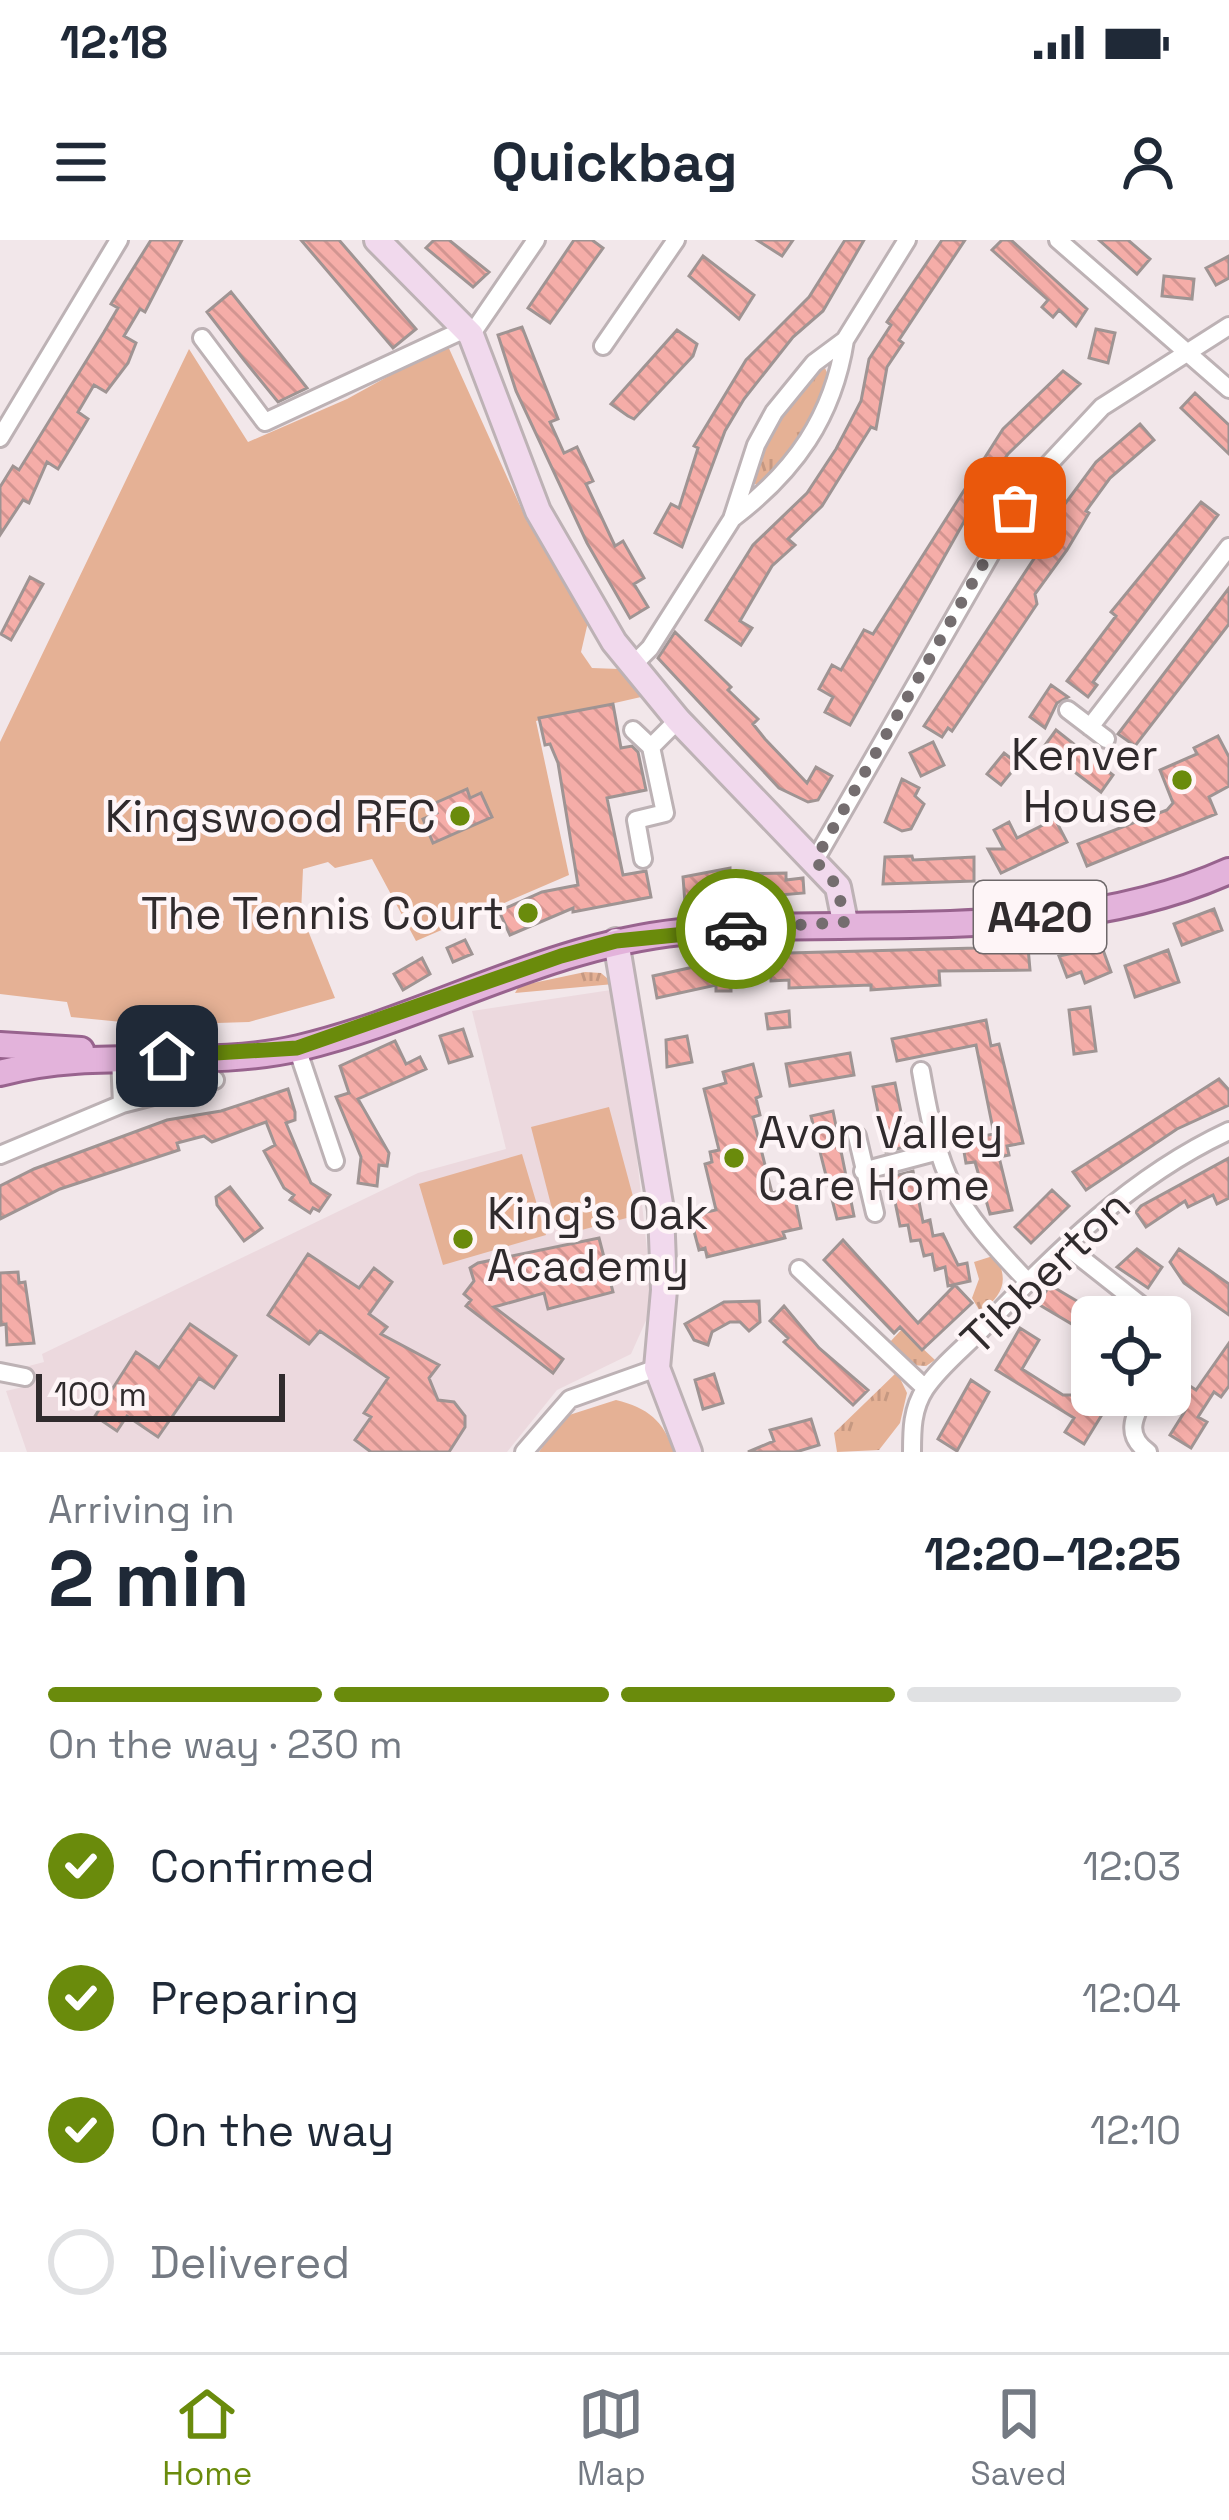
<!DOCTYPE html>
<meta charset="utf-8">
<style>
:root{--surface:#fff;--page:#f6f6f7;--text:#1f2937;--muted:#747a83;--line:#e0e1e3;--accent:#6a8b0c}
body{margin:0;font-family:"Space Grotesk",sans-serif;background:var(--page);color:var(--text);height:100vh;display:flex;flex-direction:column;font-size:45px;white-space:nowrap}
*{box-sizing:border-box;margin:0}
p{font-size:39px;color:var(--muted)}
.icon{flex:none;width:66px;height:66px;fill:none;stroke:currentColor;stroke-width:2;stroke-linecap:round;stroke-linejoin:round}
.map{position:relative;height:1212px;overflow:hidden}
.panel{display:flex;flex-direction:column;background:var(--surface);flex:1}
.panel>*{flex:none}
.fabs{position:absolute;left:1071px;top:1056px;display:grid;gap:24px}
.fabs a{display:grid;place-items:center;width:120px;height:120px;border-radius:18px;background:var(--surface);box-shadow:0 6px 18px #0003;font-size:60px}
.scale{position:absolute;left:36px;bottom:30px;width:249px;box-sizing:border-box;padding-left:12px;border:6px solid #302b2d;border-top:0;font-size:33px;line-height:42px;white-space:nowrap;color:#302b2d;-webkit-text-stroke:9px #fef5f7;paint-order:stroke}
.pin{position:absolute;display:grid;place-items:center;width:102px;height:102px;color:#fff;margin:-51px;border-radius:24px;box-shadow:0 6px 18px #0006}
.courier{position:absolute;display:grid;place-items:center;width:120px;height:120px;margin:-60px;border:9px solid #6a8b0c;border-radius:50%;background:#fff;color:#222;box-shadow:0 3px 15px #0007}
.headline em{font-style:normal;font-weight:600}
.headline div{display:flex;flex-direction:column-reverse}
.headline{display:flex;align-items:center;justify-content:space-between;height:204px;padding:0 48px}
h1{font-size:78px;font-weight:600;line-height:90px}
.bar{display:grid;grid-template-columns:repeat(4,1fr);gap:18px 12px;align-content:center;height:144px;padding:0 48px}
.bar i{height:15px;border-radius:9px;background:var(--line)}
.bar .on{background:var(--accent)}
.bar p{grid-column:span 4}
ol{padding:0 48px;list-style:none}
li{display:flex;align-items:center;gap:36px;height:132px}
li p{margin-inline-start:auto}
li .icon{padding:12px;border-radius:50%;background:var(--accent);color:#fff;stroke-width:4}
li:last-child{color:var(--muted)}
li i{width:66px;height:66px;border:6px solid var(--line);border-radius:50%}
.status{display:flex;justify-content:space-between;align-items:center;height:84px;padding:0 60px;background:var(--surface);direction:ltr}
.status svg{height:33px;fill:currentColor}
header{display:flex;justify-content:space-between;align-items:center;height:156px;padding:0 48px;background:var(--surface);font-size:54px;font-weight:600}
.tab-bar{display:flex;justify-content:space-around;align-items:center;height:168px;border-top:3px solid var(--line);background:var(--surface);font-size:33px;color:var(--muted)}
.tab-bar a{display:grid;justify-items:center;gap:6px}
.tab-bar .on{color:var(--accent)}
.map>svg:first-child{display:block}
.built{fill:#ecd9de}
.grass{fill:url(#grass-tufts)}
.park{fill:#e5b195}
.building{fill:url(#building-back-hatch);stroke:#9f9493;stroke-width:3}
.lines{fill:none;stroke-linecap:round;stroke-linejoin:round}
.street-casing{stroke:#bdb2b5;stroke-width:22}
.secondary-casing{stroke:#bdb2b5;stroke-width:30}
.primary-casing{stroke:#98638e;stroke-width:30}
.street{stroke:#fff;stroke-width:16}
.secondary{stroke:#f1d9ed;stroke-width:24}
.primary{stroke:#e3b3db;stroke-width:24}
.done{stroke:#746d6f;stroke-width:12;stroke-dasharray:0 21.6}
.route{stroke:#6a8b0c;stroke-width:15}
.poi-dot{fill:#6a8b0c;stroke:#fef5f7;stroke-width:4.5}
.labels{text-anchor:middle;stroke-width:9;stroke-linejoin:round;paint-order:stroke}
.shield{fill:#fef5f7;stroke:#6e686a;stroke-width:3}
.shield-label{font-size:42px;font-weight:bold;fill:#302b2d}
.poi-label{font-size:45px;fill:#302b2d;stroke:#fef5f7;text-anchor:end}
.street-label{font-size:45px;fill:#302b2d;stroke:#fef5f7}
</style>
<div class="status"><b>12:18</b><svg viewBox="0 0 49 12"><path d="M0 12V9h3v3zM5 12V6h3v6zM10 12V3h3v9zM15 12V0h3v12zM26 1h20v11H26zM47 4h2v5h-2z"/></svg></div>
<header><svg class="icon" aria-label="menu" viewBox="0 0 24 24"><path d="M4 6h16M4 12h16M4 18h16"/></svg>Quickbag<svg class="icon" aria-label="person" viewBox="0 0 24 24"><circle cx="12" cy="8" r="4"/><path d="M4 21q1-7 8-7t8 7"/></svg></header>
<div class="map">
<svg width="1229" height="1212" viewBox="0 0 1229 1212">
<defs>
<pattern id="grass-tufts" width="24" height="20" patternUnits="userSpaceOnUse" patternTransform="scale(3)"><rect width="24" height="20" fill="#e5b195"/><path d="M3 7l-1-3M5 7V3M7 7l1-3M15 17l-1-3M17 17v-4M19 17l1-3" fill="none" stroke="#c59881"/></pattern>
<pattern id="building-back-hatch" width="6" height="6" patternUnits="userSpaceOnUse" patternTransform="scale(3)"><rect width="6" height="6" fill="#f5ada8"/><path d="M-1 5l2 2M0 0l6 6M5-1l2 2" fill="none" stroke="#d29591"/></pattern>
</defs>
<rect width="100%" height="100%" fill="#f2e7ea"/>
<!-- built -->
<path class="built" d="M611,750L634,890L653,1065L631,1114L557,1150L507,1212H27L6,1151L27,1146L25,1127L44,1122L42,1114L418,933L506,909L472,771Z"/>
<!-- grass -->
<path class="grass" d="M825,128L829,137C816,180 792,213 760,245L754,244C756,205 789,149 825,128Z
M585,732L601,733L614,744L515,753L519,746Z
M996,1015C1009,1043 1003,1053 981,1073L972,1058L979,1039L974,1022Z
M902,1089L935,1120L926,1126L911,1125L890,1102Z
M897,1132L907,1153L900,1183L879,1210L837,1212L834,1193Z"/>
<!-- park -->
<path class="park" d="M447,104L527,281L588,382L581,412L592,428L619,429L641,457L536,481L569,635L416,701L372,619L335,628L328,622L303,629L301,673L335,758L249,782L153,785L71,777L67,762L0,754V502L189,109L248,202L347,159Z
M609,867L638,975L559,996L531,887Z
M522,914L546,995L443,1025L419,944Z
M616,1160C648,1168 663,1180 674,1212H539L563,1177Z"/>
<!-- building -->
<path class="building" d="M151,0H182L145,72L140,69L124,96L136,103L128,123L106,152L94,145L78,172L88,179L58,229L47,222L29,263L23,260L0,295V247L13,226L19,230L104,92L118,68L111,64Z
M301,0H339L416,89L393,108Z
M434,0H449L489,32L473,47L426,8Z
M574,0H592L603,8L550,83L528,68Z
M757,0H793L782,16Z
M845,0H864L823,71L793,97L744,159L725,191L682,307L655,293L671,264L679,268L698,208L694,206L746,120L809,57Z
M942,0H965L899,100L903,103L887,127L876,189L871,187L822,266L788,299L795,305L772,326L740,381L752,388L741,405L706,380L753,305L807,253L836,209L861,161L869,119L891,85L887,82Z
M1002,0H1011L1087,69L1076,86L1059,70L1053,77L1042,67L1048,60L992,10Z
M1099,0H1128L1150,19L1137,34Z
M703,16L754,55L739,79L689,36Z
M1229,16V38L1216,45L1206,28Z
M1164,36L1194,39L1192,59L1162,56Z
M231,52L255,82L307,148L278,162L244,120L207,72Z
M522,87L558,179L550,182L564,213L577,207L593,241L586,244L615,306L623,301L644,338L634,344L648,367L630,378L587,303L516,151L498,95Z
M1096,89L1115,93L1108,123L1089,118Z
M677,90L697,104L693,116L634,179L628,176L611,164Z
M1063,131L1080,144L1008,214L975,262L850,485L825,472L833,457L819,449L832,425L841,430L864,390L873,394L1003,189Z
M1195,153L1229,185V214L1181,168Z
M1140,184L1154,200L1110,238L1086,271L1089,273L1067,310L1035,354L1037,364L952,491L948,488L942,497L924,486L1060,279L1056,276L1096,222Z
M1201,262L1218,275L1093,442L1097,445L1088,457L1067,441L1116,376L1111,372Z
M30,337L43,344L11,400L1,394Z
M1229,348V384L1135,506L1118,494Z
M675,392L731,447L728,450L758,479L753,484L765,499L807,543L816,527L832,536L818,560L808,562L779,548L658,418Z
M1051,445L1068,457L1057,463L1045,488L1030,477Z
M613,464L621,508L632,506L638,512L646,550L607,558L623,635L646,631L651,657L573,672V668L510,695L499,671L542,652L578,645L558,523L550,504L545,505L539,478Z
M1056,490L1113,535L1101,552L1043,508Z
M1218,496L1229,517V546L1209,557L1216,574L1087,626L1078,604L1167,570L1173,563L1160,530L1197,514L1194,508Z
M933,502L944,525L921,536L910,513Z
M1004,513L1018,524L1001,545L987,534Z
M902,539L919,548L915,556L924,564L911,589L902,591L885,582Z
M467,549L470,558L481,553L492,577L433,603L423,579L437,573L433,564Z
M1055,579L1067,602L1001,633L988,609H1004L994,590L1009,582L1017,598Z
M912,616L913,620L974,617V641L883,644L885,617Z
M730,628V634L786,633V640L803,638L804,653L685,663L683,637Z
M1214,669L1222,690L1182,705L1174,684Z
M1027,696L1030,730L939,731L940,745L871,750V745L789,748V740L771,741L770,718L788,713L977,708L1009,706L1008,697Z
M465,700L472,714L453,722L447,708Z
M1102,707L1111,732L1085,743L1081,732L1067,737L1059,716Z
M1168,710L1179,742L1135,757L1125,726Z
M422,718L430,734L403,750L394,734Z
M707,718H739V739H731V751H716V745L657,758L653,736L707,724Z
M1090,767L1096,811L1074,814L1069,770Z
M789,771L790,787L768,789L766,774Z
M986,780L991,806L999,804L1023,903L1007,906L1009,915L999,917L1012,970L990,974L975,922L966,923L962,900L994,894L976,805L897,821L892,799Z
M463,789L472,816L449,823L440,796Z
M687,796L692,822L667,827L666,800Z
M395,801L406,824L420,817L426,829L358,859L389,913L387,926L379,925L377,946L358,943L361,917L336,857L349,853L340,826Z
M850,813L854,835L790,846L786,824Z
M753,824L761,856L756,858L760,875L753,877L772,953L793,948L801,988L783,992L785,998L707,1017L705,1008L699,1010L690,976L716,970L705,924L712,922L710,912L719,910L704,849L726,843L723,832Z
M1219,839L1229,850V865L1177,889L1086,950L1073,932Z
M895,843L908,906L886,912L873,847Z
M288,849L295,872V880L286,883L311,943L330,955L319,971L313,968L310,973L290,960L294,955L284,948L264,911L275,905L266,882L212,902L204,896L177,903L179,910L60,949L0,979V946L34,929L167,880L221,871Z
M833,871L854,976L837,979L811,876Z
M1229,918V958L1217,964L1213,955L1188,967L1185,961L1146,987L1136,972L1141,966Z
M913,931L923,982L930,980L933,996L943,994L958,1025L967,1023L970,1041L948,1046L945,1027L935,1030L932,1014L924,1016L920,1000L911,1001L908,985L900,986L890,937Z
M230,947L262,988L244,1001L217,965L216,957Z
M1052,950L1069,966L1031,1003L1015,987Z
M599,998L613,1052L548,1069L544,1053L494,1067L563,1119L553,1133L466,1066L471,1060L464,1054L474,1041L470,1028L478,1023Z
M843,1000L918,1083L955,1045L972,1063L922,1110L900,1087L894,1093L824,1020Z
M1137,1009L1162,1027L1148,1048L1117,1027Z
M1179,1009L1229,1044V1075L1184,1043L1170,1022Z
M308,1014L359,1048L374,1028L392,1042L369,1074L387,1087L381,1094L439,1125L429,1138L438,1160L454,1162L465,1176V1187L449,1212H371L355,1200L371,1177L364,1173L388,1138L320,1091L309,1104L268,1075Z
M18,1032L19,1043L25,1042L34,1103L7,1105L6,1084L1,1085L0,1033Z
M1050,1045L1092,1070V1096L1038,1064Z
M759,1061L760,1082L749,1091L740,1082H730L712,1092L708,1105L694,1100L685,1084L724,1062Z
M784,1066L819,1108L868,1150L853,1165L784,1102L788,1098L770,1081Z
M190,1084L236,1116L214,1148L199,1138L158,1197L127,1176L117,1191L95,1176L136,1112L159,1128Z
M1020,1088L1039,1100L1022,1129L1063,1155H1080L1092,1137V1155H1114L1084,1204L1065,1192L1074,1178L996,1130Z
M1229,1103V1146L1221,1157L1214,1152L1198,1177L1207,1182L1191,1208L1170,1195L1185,1171L1177,1166L1190,1146L1196,1150Z
M714,1134L723,1163L703,1169L695,1140Z
M971,1140L989,1152L957,1211L938,1199Z
M811,1179L819,1205L796,1212H748L774,1201L770,1190Z"/>
<g class="lines">
<!-- street casing -->
<g class="street-casing">
<path id="street" d="M1058,0L1229,149
M471,95L536,0
M202,98L265,182L463,90
M603,106L676,0
M0,198L119,0
M733,278C795,231 833,177 845,100
M632,426L650,408L732,279L756,205L774,172L814,123L845,100L907,0
M1068,470L1106,499
M1090,487L1229,307
M633,490L651,507
M643,619L636,580L665,573L651,507L678,480
M815,620L1032,242L1102,167L1229,86
M297,808L335,921
M120,817L122,864
M921,831C940,940 952,962 1028,1042
M857,896L875,973
M0,915L122,864L215,840
M863,931L935,912
M1066,1006L1156,1077
M799,1029L925,1148
M0,1132L25,1137
M1145,1155C1134,1177 1124,1195 1148,1212
M524,1212L570,1159L657,1128
M912,1212C912,1190 912,1169 925,1149C939,1127 965,1107 983,1088C1058,1011 1130,937 1229,891"/>
</g>
<!-- secondary casing -->
<g class="secondary-casing">
<path id="secondary" d="M377,0L471,95L538,271L614,402L678,480L838,647L845,682
M616,701L661,970L664,1050L657,1128L689,1212"/>
</g>
<!-- primary casing -->
<g class="primary-casing">
<path id="primary" d="M0,805L81,810
M0,833C98,806 201,831 299,808C429,777 545,706 681,692C862,675 1060,707 1229,631"/>
</g>
<!-- street -->
<use href="#street" class="street"/>
<!-- secondary -->
<use href="#secondary" class="secondary"/>
<!-- primary -->
<use href="#primary" class="primary"/>
</g>
<g class="lines">
<!-- done -->
<path class="done" d="M736,689L844,682L838,647L815,620L1015,268"/>
<!-- route -->
<path class="route" d="M167,816L297,808L561,716L616,701L736,689"/>
</g>
<!-- markers -->
<g class="poi-dot">
<circle cx="1182" cy="540" r="12"/>
<circle cx="460" cy="576" r="12"/>
<circle cx="528" cy="673" r="12"/>
<circle cx="734" cy="918" r="12"/>
<circle cx="463" cy="999" r="12"/>
</g>
<g class="labels">
<!-- shield labels -->
<rect class="shield" x="974" y="641" width="132" height="72" rx="9"/>
<g class="shield-label">
<text x="1040" y="692">A420</text>
</g>
<!-- poi labels -->
<g class="poi-label">
<text x="1158" y="530">Kenver<tspan x="1158" dy="52">House</tspan></text>
<text x="436" y="592">Kingswood RFC</text>
<text x="504" y="689">The Tennis Court</text>
<text x="758" y="908" text-anchor="start">Avon Valley<tspan x="758" dy="52">Care Home</tspan></text>
<text x="487" y="989" text-anchor="start">King's Oak<tspan x="487" dy="52">Academy</tspan></text>
</g>
<!-- street labels -->
<g class="street-label">
<text transform="translate(1045 1032) rotate(-44)" y="16">Tibberton</text>
</g>
</g>
</svg>
<div class="fabs">
<a><svg class="icon" aria-label="locate" viewBox="0 0 24 24"><circle cx="12" cy="12" r="6"/><path d="M12 2v4M12 18v4M2 12h4M18 12h4"/></svg></a>
</div>
<div class="scale">100 m</div>
<div class="pin" style="left:1015px;top:268px;background:#ea580c"><svg class="icon" aria-label="bag" viewBox="0 0 24 24"><path d="M5 8h14l-1 12H6zM9 8a3 3 0 0 1 6 0"/></svg></div>
<div class="pin" style="left:167px;top:816px;background:#1f2937"><svg class="icon" aria-label="home" viewBox="0 0 24 24"><path d="M3 11l9-7 9 7M6 9v11h12V9"/></svg></div>
<div class="courier" style="left:736px;top:689px"><svg class="icon" aria-label="car" viewBox="0 0 24 24"><path d="M5 17H2v-5l4-1 3-4h7l3 4 3 1v5h-3M9 17h6M6 11h13"/><circle cx="7" cy="17" r="2"/><circle cx="17" cy="17" r="2"/></svg></div>
</div>
<section class="panel">
<div class="headline"><div><h1>2 min</h1><p>Arriving in</p></div><em>12:20–12:25</em></div>
<div class="bar"><i class="on"></i><i class="on"></i><i class="on"></i><i></i><p>On the way · 230 m</p></div>
<ol>
<li><svg class="icon" aria-label="check" viewBox="0 0 24 24"><path d="M5 12l5 5 9-10"/></svg>Confirmed<p>12:03</p></li>
<li><svg class="icon" aria-label="check" viewBox="0 0 24 24"><path d="M5 12l5 5 9-10"/></svg>Preparing<p>12:04</p></li>
<li><svg class="icon" aria-label="check" viewBox="0 0 24 24"><path d="M5 12l5 5 9-10"/></svg>On the way<p>12:10</p></li>
<li><i></i>Delivered</li>
</ol>
</section>
<nav class="tab-bar">
<a class="on"><svg class="icon" aria-label="home" viewBox="0 0 24 24"><path d="M3 11l9-7 9 7M6 9v11h12V9"/></svg>Home</a>
<a><svg class="icon" aria-label="map" viewBox="0 0 24 24"><path d="M3 6l6-2 6 2 6-2v14l-6 2-6-2-6 2zM9 4v14M15 6v14"/></svg>Map</a>
<a><svg class="icon" aria-label="saved" viewBox="0 0 24 24"><path d="M7 4h10v16l-5-4-5 4z"/></svg>Saved</a>
</nav>
